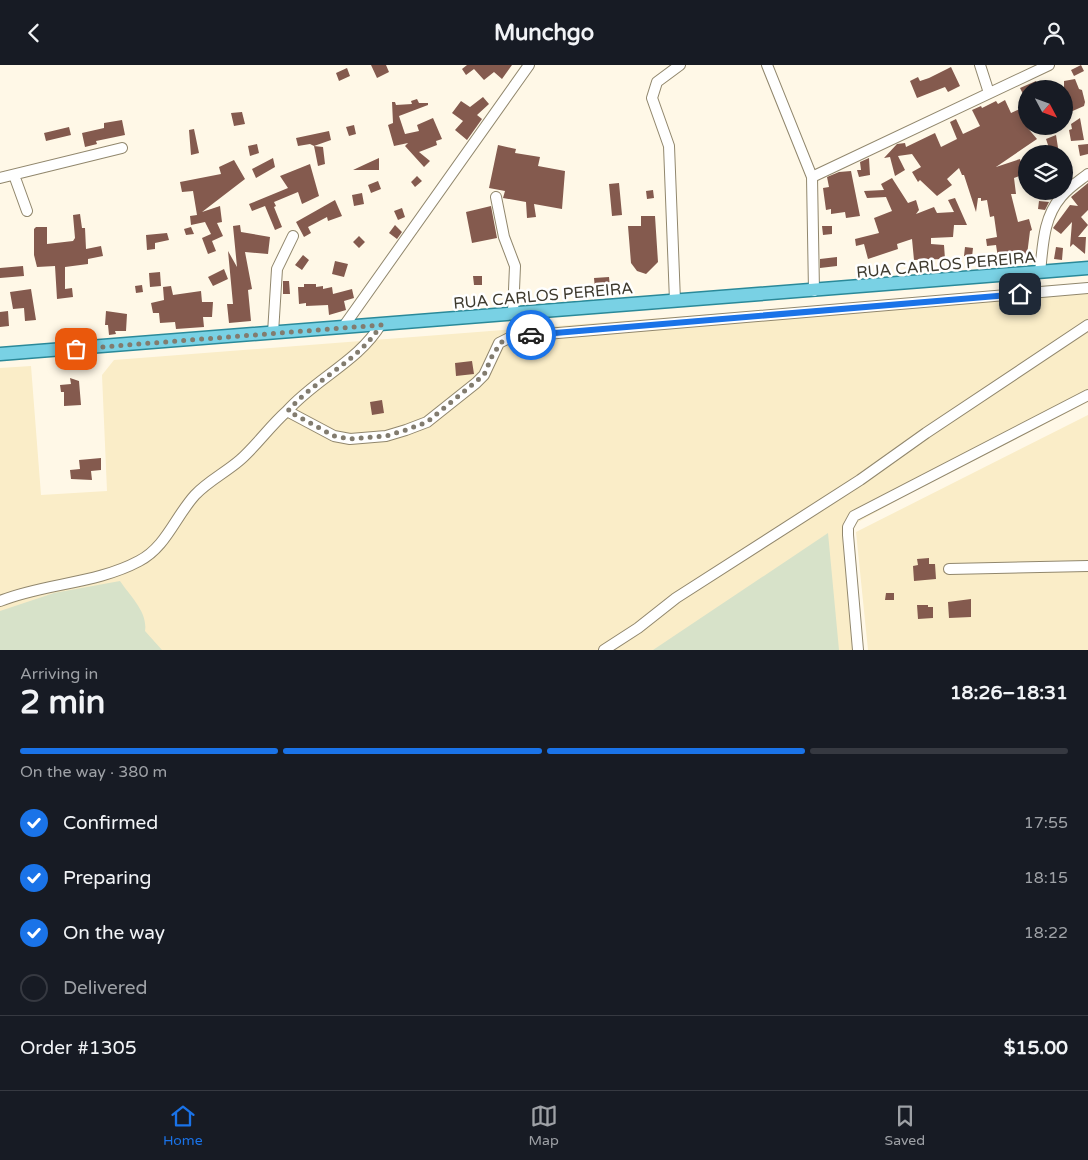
<!DOCTYPE html>
<meta charset="utf-8">
<style>
:root{--surface:#171b24;--page:#20242c;--text:#f1f3f6;--muted:#9ea1a6;--line:#363941;--accent:#1a73e8}
body{margin:0;font-family:"Varela Round",sans-serif;background:var(--page);color:var(--text);height:100vh;display:flex;flex-direction:column;font-size:19px;white-space:nowrap}
*{box-sizing:border-box;margin:0}
p{font-size:16px;color:var(--muted)}
.icon{flex:none;width:28px;height:28px;fill:none;stroke:currentColor;stroke-width:2;stroke-linecap:round;stroke-linejoin:round}
.map{position:relative;height:585px;overflow:hidden}
.drawer{display:flex;flex-direction:column;background:var(--surface);flex:1}
.drawer>*{flex:none}
.needle{width:32px;rotate:131deg}
.fabs{position:absolute;left:1018px;top:15px;display:grid;gap:10px}
.fabs a{display:grid;place-items:center;width:55px;height:55px;border-radius:50%;background:var(--surface);box-shadow:0 2px 8px #0003;font-size:25px}
.pin{position:absolute;display:grid;place-items:center;width:42px;height:42px;color:#fff;margin:-21px;border-radius:10px;box-shadow:0 2px 8px #0006}
.courier{position:absolute;display:grid;place-items:center;width:50px;height:50px;margin:-25px;border:4px solid #1a73e8;border-radius:50%;background:#fff;color:#222;box-shadow:0 1px 6px #0007}
.overview em{font-style:normal;font-weight:800}
.overview div{display:flex;flex-direction:column-reverse}
.overview{display:flex;align-items:center;justify-content:space-between;height:85px;padding:0 20px}
h1{font-size:32px;font-weight:800;line-height:38px}
.bar{display:grid;grid-template-columns:repeat(4,1fr);gap:8px 5px;align-content:center;height:60px;padding:0 20px}
.bar i{height:6px;border-radius:4px;background:var(--line)}
.bar .current{background:var(--accent)}
.bar p{grid-column:span 4}
.line{display:flex;align-items:center;gap:12px;padding:0 20px;border-top:1px solid var(--line)}
.line div{flex:1}
ol{padding:0 20px;list-style:none}
li{display:flex;align-items:center;gap:15px;height:55px}
li p{margin-inline-start:auto}
li .icon{padding:5px;border-radius:50%;background:var(--accent);color:#fff;stroke-width:4}
li:last-child{color:var(--muted)}
li i{width:28px;height:28px;border:2px solid var(--line);border-radius:50%}
header{display:flex;justify-content:space-between;align-items:center;height:65px;padding:0 20px;background:var(--surface);font-size:22px;font-weight:800}
.tab-bar{display:flex;justify-content:space-around;align-items:center;height:70px;border-top:1px solid var(--line);background:var(--surface);font-size:14px;color:var(--muted)}
.tab-bar a{display:grid;justify-items:center;gap:2px}
.tab-bar .current{color:var(--accent)}
.map>svg:first-child{display:block}
.built{fill:#faedc8}
.green{fill:#d7e2c9}
.building{fill:#845a4e}
.lines{fill:none;stroke-linecap:round;stroke-linejoin:round}
.minor-casing{stroke:#91876d;stroke-width:12}
.major-casing{stroke:#2a8999;stroke-width:15}
.minor{stroke:#fff;stroke-width:10}
.major{stroke:#79d1e4;stroke-width:12}
.done{stroke:#827c6f;stroke-width:5;stroke-dasharray:0 9}
.route{stroke:#1a73e8;stroke-width:6}
.labels{text-anchor:middle;stroke-width:5;stroke-linejoin:round;paint-order:stroke}
.street-label{font-size:16px;fill:#3e3a2e;stroke:#fff}
</style>
<header><svg class="icon" aria-label="back" viewBox="0 0 24 24"><path d="M15 5l-7 7 7 7"/></svg>Munchgo<svg class="icon" aria-label="person" viewBox="0 0 24 24"><circle cx="12" cy="8" r="4"/><path d="M4 21q1-7 8-7t8 7"/></svg></header>
<div class="map">
<svg width="1088" height="585" viewBox="0 0 1088 585">
<rect width="100%" height="100%" fill="#fff8e7"/>
<!-- built -->
<path class="built" d="M1088,218V337L903,432L858,457L852,463L860,585H0V303L31,301L41,430L107,426L102,310L114,295L934,232Z
M1088,350V585H868L856,467Z"/>
<!-- green -->
<path class="green" d="M828,468L839,585H653Z
M120,516C130,531 148,547 145,566L162,585H0V546L54,528Z"/>
<!-- building -->
<path class="building" d="M371,0H386L389,7L377,13Z
M467,0H512L502,14L494,7L484,15L474,4L466,10L462,4Z
M1081,0L1084,6L1074,11L1071,5Z
M951,2L960,21L948,27L945,22L917,33L910,16L918,12L920,16L929,13Z
M347,3L350,11L339,16L336,8Z
M1075,14L1079,24L1082,25L1085,37L1084,41L1068,48L1064,31V16Z
M1036,16L1038,22L1026,24V27L1023,29L1020,23Z
M483,32L489,39L477,50L482,54L467,75L455,65L463,56L452,48L461,36L470,42Z
M417,34L419,38H428V40L399,51L405,69L419,66L417,60L433,53L442,74L436,76L437,80L419,87L430,96L424,102L405,81L408,78L394,81L388,60L393,58L392,37H395L396,40L412,39L411,36Z
M1005,35L1011,48L1026,41V61L1037,74L996,102L1020,94L1025,109L1014,113L1016,129H1011L1018,157L1029,154L1032,165L1030,166L1027,190L1011,188L1013,196L999,199L996,180L987,181L986,174L997,172L994,151L990,152L987,135L981,136V133H978L976,147L964,110H962L959,103L947,114L952,120L937,131L920,115L918,117L912,107L921,102L912,89L898,91L905,105L895,111L890,92L884,93L897,79L905,78L906,82L935,68L941,82L957,74L950,57L956,54L963,69L980,61L972,45L981,41L982,43L996,36L998,39Z
M242,47L245,59L234,61L231,48Z
M1080,53L1084,75L1071,76L1069,65L1072,64L1071,59Z
M122,55L125,70L96,76L97,79L85,82L82,68L104,63V58Z
M354,60L356,69L349,71L346,62Z
M69,62L71,70L46,76L44,68Z
M194,64L199,88L191,90L189,65Z
M329,66L331,75L314,81L310,79L298,81L296,73Z
M1056,70L1059,89H1051L1046,74Z
M257,79L259,88L250,91L248,81Z
M1088,79V89L1080,91L1078,80Z
M498,80L516,84L515,88L540,92L538,101L565,106L562,144L534,139L536,152L527,153L526,137L503,133L505,126L489,123Z
M314,81L323,82L325,99L318,101Z
M273,93L275,102L256,113L252,104Z
M379,93V105H353L368,98Z
M869,93L870,110L859,112L857,105H861L860,97Z
M234,95L245,114L202,147L220,141L222,157L217,158L223,171L212,176L216,186L208,189L202,173L211,169L205,157L191,160L190,151L197,150L193,126L182,127L180,117L221,109L219,102Z
M310,99L319,131L302,139L298,127L274,137L276,141L274,142L282,162L275,165L265,141L252,146L249,139L288,123L280,111Z
M851,106L860,151L846,153L845,147L831,149V144L826,145L823,123L829,122L827,112L839,107Z
M417,111L422,116L415,122L411,117Z
M892,113L908,138L916,135L919,145L916,149L934,142L937,148L954,147L948,135L955,133L967,160H954L953,172L931,173V179L944,180L945,194L914,195L912,174L897,179L898,184L868,194L864,179L856,181L855,174L879,168L874,153L892,146L886,132L867,133L864,126L884,125L881,119Z
M378,116L381,124L371,128L368,120Z
M619,118L622,150L612,151L609,119Z
M1088,118V145L1081,152L1088,160L1078,172H1086L1085,189L1073,179L1070,182L1072,157L1061,169L1053,163L1070,140L1078,141L1071,132Z
M653,125L654,133L647,134L646,126Z
M362,128L364,139L354,141L352,130Z
M335,135L342,151L328,156L327,152L308,162L311,168L304,172L296,157Z
M1039,136L1049,137L1045,145L1038,144Z
M491,141L497,173L472,178L466,147Z
M402,143L405,152L398,155L394,146Z
M80,149L82,163H85L86,184L101,181L103,191L88,194V199L65,202V224L72,223L73,232L57,234L55,201L37,202L34,190V164L36,162H47V179L73,176L75,173L73,150Z
M641,151H655L658,197L646,209L637,206L631,198L628,161H641Z
M240,160L241,167L270,172L268,189L245,187L252,224L248,225L251,256L229,258L227,239H233L228,186L237,202L233,161Z
M395,160L402,167L397,174L389,168Z
M822,161H832V169L823,170Z
M191,162L194,169L186,170L184,164Z
M167,168L169,175L155,178V184L147,185L146,170Z
M359,171L365,177L359,183L353,177Z
M965,182L973,183L972,192L964,191Z
M1056,182L1063,183L1062,195L1054,194Z
M303,190L309,195L302,205L295,200Z
M837,192V201L820,203V194Z
M335,196L348,199L344,212L332,209Z
M23,201L24,211L0,213V203Z
M224,204L228,214L213,221L208,212Z
M160,207L161,221L150,222L149,208Z
M473,211H482V220H474Z
M609,212L610,222L595,224L594,213Z
M283,216H289L290,229H283Z
M304,219H316V222L323,221V224L332,222L333,229L352,224L354,233L344,236L346,245L329,250L328,240L306,241V238L299,239L298,222H304Z
M142,220L143,227L136,228L135,221Z
M171,221L173,230L201,226L202,237H213L212,252H203L204,262L176,264L175,257L160,258L159,248H153L151,238L164,235L163,222Z
M31,224L36,255L25,256L24,243L13,244L10,227Z
M8,246L9,261L0,262V247Z
M106,246L127,249L126,266H115L116,269L109,270L108,260H105Z
M84,263L85,270L78,271L77,264Z
M472,296L474,309L456,311L455,298Z
M70,313L79,316L81,340L64,341V327H61L60,320L71,319Z
M382,335L384,348L372,350L370,337Z
M101,393V405L91,406L92,415L71,414L70,405L80,404L79,395Z
M929,493V499H935L936,514L914,516L913,501L918,500L917,494Z
M886,528H894V535H885Z
M971,534V552L949,553L948,537Z
M917,540H928V542H933V553L918,554Z"/>
<g class="lines">
<!-- minor casing -->
<g class="minor-casing">
<path id="minor" d="M767,0L812,112L814,226
M980,0L989,28
M14,110L27,146
M812,112L1049,0
M0,113L122,83
M496,132L504,172L515,201L513,248
M1040,207C1043,181 1043,153 1061,132C1068,123 1079,116 1088,109
M675,236L669,81L652,33L657,17L680,0
M381,259C359,296 315,314 287,346L334,371L350,374L386,371L406,365L427,357L476,318L484,310L499,278L511,272L1088,223
M344,261L529,0
M273,268L277,204L293,171
M949,504L1088,501
M0,536C45,518 96,519 139,496C166,482 175,452 195,430C208,416 225,408 240,395C257,380 270,361 287,346
M604,585L638,563L676,533L860,415L926,368L1088,260
M858,585L848,470V462L854,451L1088,330"/>
</g>
<!-- major casing -->
<g class="major-casing">
<path id="major" d="M0,289L1088,203"/>
</g>
<!-- minor -->
<use href="#minor" class="minor"/>
<!-- major -->
<use href="#major" class="major"/>
</g>
<g class="lines">
<!-- done -->
<path class="done" d="M76,284L381,260C359,296 315,314 288,346L334,371L350,374L386,371L406,365L427,357L484,310L493,289L504,274L531,270"/>
<!-- route -->
<path class="route" d="M531,270L1020,229"/>
</g>
<g class="labels">
<!-- street labels -->
<g class="street-label">
<text transform="translate(946 199) rotate(-5)" y="6">RUA CARLOS PEREIRA</text>
<text transform="translate(543 230) rotate(-5)" y="6">RUA CARLOS PEREIRA</text>
</g>
</g>
</svg>
<div class="fabs">
<a><svg class="needle" viewBox="-14 -14 28 28"><path d="M0-13l5 13h-10z" fill="#e53935"/><path d="M0 13l5-13h-10z" fill="#9ea1a6"/></svg></a>
<a><svg class="icon" aria-label="layers" viewBox="0 0 24 24"><path d="M12 4l9 5-9 5-9-5zM3 14l9 5 9-5"/></svg></a>
</div>
<div class="pin" style="left:76px;top:284px;background:#ea580c"><svg class="icon" aria-label="bag" viewBox="0 0 24 24"><path d="M5 8h14l-1 12H6zM9 8a3 3 0 0 1 6 0"/></svg></div>
<div class="pin" style="left:1020px;top:229px;background:#1f2937"><svg class="icon" aria-label="home" viewBox="0 0 24 24"><path d="M3 11l9-7 9 7M6 9v11h12V9"/></svg></div>
<div class="courier" style="left:531px;top:270px"><svg class="icon" aria-label="car" viewBox="0 0 24 24"><path d="M5 17H2v-5l4-1 3-4h7l3 4 3 1v5h-3M9 17h6M6 11h13"/><circle cx="7" cy="17" r="2"/><circle cx="17" cy="17" r="2"/></svg></div>
</div>
<section class="drawer">
<div class="overview"><div><h1>2 min</h1><p>Arriving in</p></div><em>18:26–18:31</em></div>
<div class="bar"><i class="current"></i><i class="current"></i><i class="current"></i><i></i><p>On the way · 380 m</p></div>
<ol>
<li><svg class="icon" aria-label="check" viewBox="0 0 24 24"><path d="M5 12l5 5 9-10"/></svg>Confirmed<p>17:55</p></li>
<li><svg class="icon" aria-label="check" viewBox="0 0 24 24"><path d="M5 12l5 5 9-10"/></svg>Preparing<p>18:15</p></li>
<li><svg class="icon" aria-label="check" viewBox="0 0 24 24"><path d="M5 12l5 5 9-10"/></svg>On the way<p>18:22</p></li>
<li><i></i>Delivered</li>
</ol>
<div class="line" style="height:65px"><div>Order #1305</div><b>$15.00</b></div>
</section>
<nav class="tab-bar">
<a class="current"><svg class="icon" aria-label="home" viewBox="0 0 24 24"><path d="M3 11l9-7 9 7M6 9v11h12V9"/></svg>Home</a>
<a><svg class="icon" aria-label="map" viewBox="0 0 24 24"><path d="M3 6l6-2 6 2 6-2v14l-6 2-6-2-6 2zM9 4v14M15 6v14"/></svg>Map</a>
<a><svg class="icon" aria-label="saved" viewBox="0 0 24 24"><path d="M7 4h10v16l-5-4-5 4z"/></svg>Saved</a>
</nav>
